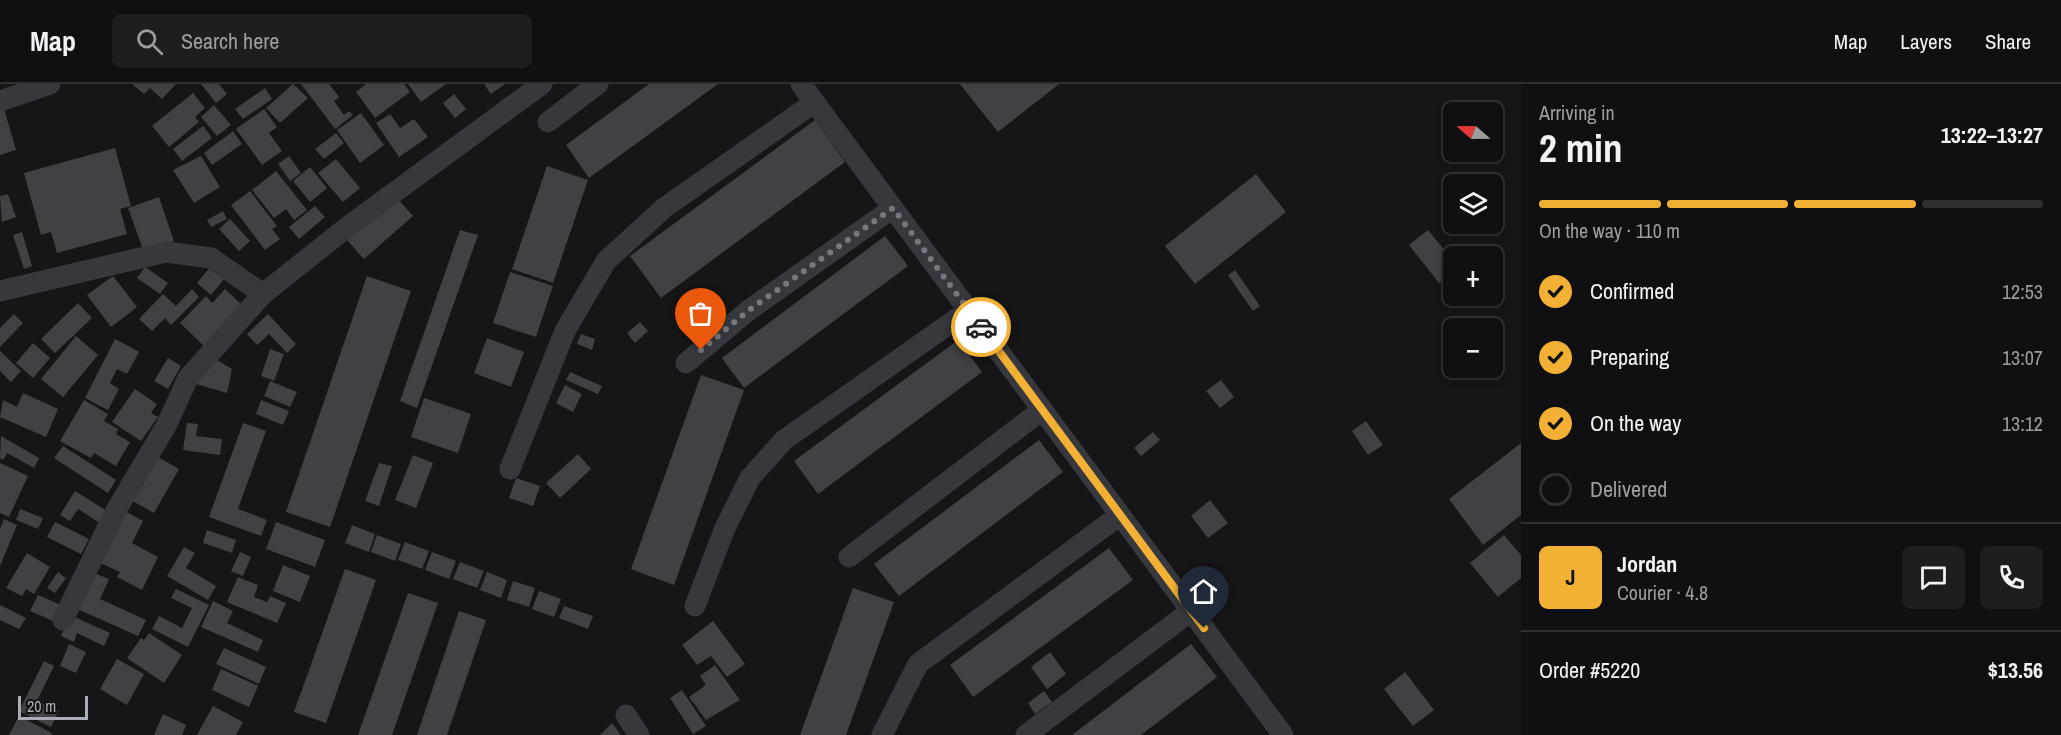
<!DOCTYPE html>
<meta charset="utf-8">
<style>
:root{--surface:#101012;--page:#1e1e20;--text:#f1f3f6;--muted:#9c9d9f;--line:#303032;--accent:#f2b134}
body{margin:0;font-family:"Archivo Narrow",sans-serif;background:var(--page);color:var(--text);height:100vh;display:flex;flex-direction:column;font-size:22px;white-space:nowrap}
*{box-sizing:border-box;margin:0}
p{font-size:20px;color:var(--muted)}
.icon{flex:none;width:33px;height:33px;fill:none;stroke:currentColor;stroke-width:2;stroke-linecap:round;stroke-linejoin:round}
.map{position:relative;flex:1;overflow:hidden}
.panel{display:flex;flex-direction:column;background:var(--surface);width:540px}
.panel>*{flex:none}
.needle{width:39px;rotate:290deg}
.fabs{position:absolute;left:1443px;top:18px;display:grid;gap:12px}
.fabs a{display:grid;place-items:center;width:60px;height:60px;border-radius:9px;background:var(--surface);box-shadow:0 3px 9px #0003,0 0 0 2px var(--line);font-size:30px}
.scale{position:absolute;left:18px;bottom:15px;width:70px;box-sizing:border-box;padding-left:6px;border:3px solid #a8adb8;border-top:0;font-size:16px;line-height:21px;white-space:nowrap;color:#a8adb8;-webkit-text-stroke:4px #111113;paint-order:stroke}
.pin{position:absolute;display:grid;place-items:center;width:51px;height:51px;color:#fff;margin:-62px -26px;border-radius:50% 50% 50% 0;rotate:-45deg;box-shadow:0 0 6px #0007}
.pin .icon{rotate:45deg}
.courier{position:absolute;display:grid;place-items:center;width:60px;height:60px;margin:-30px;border:4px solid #f2b134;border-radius:50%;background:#fff;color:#222;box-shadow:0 2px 8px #0007}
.overview em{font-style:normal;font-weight:700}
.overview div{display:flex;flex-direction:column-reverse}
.overview{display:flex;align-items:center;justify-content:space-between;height:102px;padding:0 18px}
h1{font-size:39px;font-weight:700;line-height:45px}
.bar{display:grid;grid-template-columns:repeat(4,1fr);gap:9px 6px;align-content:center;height:72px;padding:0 18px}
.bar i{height:8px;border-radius:4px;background:var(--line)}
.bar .on{background:var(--accent)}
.bar p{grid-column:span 4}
.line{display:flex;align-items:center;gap:15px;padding:0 18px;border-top:2px solid var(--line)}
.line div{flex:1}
.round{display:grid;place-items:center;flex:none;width:63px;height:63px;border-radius:9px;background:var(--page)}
ol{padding:0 18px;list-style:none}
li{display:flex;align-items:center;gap:18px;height:66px}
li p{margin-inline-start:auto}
li .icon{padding:6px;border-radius:50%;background:var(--accent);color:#111;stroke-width:4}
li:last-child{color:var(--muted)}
li i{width:33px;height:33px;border:3px solid var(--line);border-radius:50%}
header{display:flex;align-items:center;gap:36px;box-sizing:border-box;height:84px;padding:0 30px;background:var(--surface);border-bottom:2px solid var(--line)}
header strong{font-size:28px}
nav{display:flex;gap:33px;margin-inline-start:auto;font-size:21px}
.search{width:420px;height:54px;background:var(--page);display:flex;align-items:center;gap:15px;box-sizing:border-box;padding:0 21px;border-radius:9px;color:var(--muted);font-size:22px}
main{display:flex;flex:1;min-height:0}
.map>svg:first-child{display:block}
.building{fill:#404145}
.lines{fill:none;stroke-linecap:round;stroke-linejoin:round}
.street{stroke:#37383d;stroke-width:21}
.done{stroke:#757880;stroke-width:6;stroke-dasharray:0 10.8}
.route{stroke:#f2b134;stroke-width:8}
</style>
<header>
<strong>Map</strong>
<div class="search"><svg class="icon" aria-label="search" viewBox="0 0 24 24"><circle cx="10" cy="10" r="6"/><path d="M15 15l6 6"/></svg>Search here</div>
<nav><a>Map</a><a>Layers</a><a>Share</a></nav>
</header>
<main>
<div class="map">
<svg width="1521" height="651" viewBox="0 0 1521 651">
<rect width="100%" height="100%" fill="#161618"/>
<!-- building -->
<path class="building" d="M132,0H176L162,15L150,4L144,10Z
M201,0H219L227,10L216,19Z
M293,0L308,14L280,39L266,24Z
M301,0H329L339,13L334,17L344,31L349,27L353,31L335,45Z
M366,0H404L410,8L375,34L356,8Z
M408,0H446L421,18Z
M484,0H505L491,10Z
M649,0H718L589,94L566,61Z
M960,0H1059L998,48Z
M265,4L272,15L243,35L235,25Z
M193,9L205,24L195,33L199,38L169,63L152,42Z
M454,10L466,25L455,34L443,19Z
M3,21L16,66L0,71V22Z
M214,21L231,41L217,52L201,33Z
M264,25L277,43L269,49L282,67L262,81L236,45Z
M361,29L384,61L360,79L337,46Z
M390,30L400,44L414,35L428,53L399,73L376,39Z
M815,36L845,78L661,214L630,172Z
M203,42L212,54L182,77L173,65Z
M233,47L242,60L212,81L204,69Z
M336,49L344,59L324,75L315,65Z
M115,64L131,122L120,125L127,150L57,169L51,148L41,151L24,89Z
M201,72L220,103L194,119L173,86Z
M289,72L301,89L290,97L278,80Z
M336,75L360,104L343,118L318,89Z
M547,82L588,96L553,199L512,185Z
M310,83L327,104L310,118L293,97Z
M276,87L307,126L294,136L286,125L274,134L252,106Z
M1256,90L1286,128L1195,200L1165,162Z
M250,107L277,142L272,145L280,155L265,166L231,121Z
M8,110L16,133L2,138L0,112Z
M159,113L174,157L144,168L128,124Z
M396,113L413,132L364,175L347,156Z
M315,122L325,133L299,155L289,143Z
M223,127L227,135L211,143L207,136Z
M230,135L250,157L239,167L219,145Z
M460,146L478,151L417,324L400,317Z
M1428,146L1454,178V188L1439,199L1409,161Z
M22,148L32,182L24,185L13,151Z
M885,152L908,182L744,304L722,274Z
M211,182L225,194L211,211L197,199Z
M145,183L168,199L160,210L137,194Z
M1235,186L1260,222L1253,227L1228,191Z
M510,188L553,202L536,253L493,239Z
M113,192L137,223L111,243L87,211Z
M367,192L411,207L330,443L286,428Z
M192,205L199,213L171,241L165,234L152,247L139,235L163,210L176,222Z
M225,205L242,221L204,262L180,239L206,212L212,219Z
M703,213L715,225L693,247L681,234Z
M78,219L92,234L55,269L41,255Z
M14,230L23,239L0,263V244Z
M268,230L296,260L287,269L269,250L257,261L247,250Z
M640,238L648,247L635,259L627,249Z
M581,250L595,255L592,266L577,260Z
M76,252L98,271L63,313L41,295Z
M487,254L524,268L511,303L474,289Z
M115,255L139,268L127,290L117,285L110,299L119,305L108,326L85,314Z
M958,256L982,288L818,410L794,377Z
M33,259L50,274L33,294L16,279Z
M270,265L284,270L274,297L261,292Z
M0,267L21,287L11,298L0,287Z
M212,273L232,285L227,309L193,299Z
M168,274L181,282L168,305L154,297Z
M570,288L602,302L598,310L566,296Z
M701,291L744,306L674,501L631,485Z
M1221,296L1234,313L1220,324L1206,307Z
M270,297L297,308L290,323L264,312Z
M565,301L582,310L573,328L556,319Z
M135,305L157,320L151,329L158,333L141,357L112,338Z
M23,309L58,325L46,353L0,333L3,316L17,323Z
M424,314L471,330L458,369L411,353Z
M84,316L108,330L104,337L118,345L116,350L130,358L116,382L94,369L91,374L60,357Z
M261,316L289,327L283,341L256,330Z
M1366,337L1383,361L1368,371L1352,347Z
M187,339L198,340L196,352L222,355L220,371L183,366Z
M243,339L266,347L238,425L267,436L261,452L209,433Z
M1153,348L1160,356L1141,372L1134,364Z
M1,352L39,374L34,384L7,369L3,376L0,374Z
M1039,356L1063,388L899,512L874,480Z
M1521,359V431L1483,461L1449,415Z
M63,362L116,396L108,409L54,374Z
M578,370L591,385L560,414L546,399Z
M413,371L433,379L416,424L395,416Z
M158,373L179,385L154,429L129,415Z
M0,379L28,392L9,433L0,429Z
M379,379L392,382L379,422L365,417Z
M516,394L540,402L533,422L509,414Z
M75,407L107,427L100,439L78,425L70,437L60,431Z
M1210,416L1228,439L1208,454L1191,432Z
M20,425L43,434L38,445L16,436Z
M123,426L143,437L132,459L158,473L142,506L117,493L120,488L96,477Z
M4,435L17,441L0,482V445Z
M55,438L89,455L81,470L47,453Z
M276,438L325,456L315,483L266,465Z
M352,441L375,450L369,468L345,459Z
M207,446L236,456L232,469L203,459Z
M377,451L401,460L395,477L371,468Z
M1504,451L1521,471V494L1498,513L1470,479Z
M405,458L429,467L422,485L398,476Z
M184,463L195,469L186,484L216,502L208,516L167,492Z
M1109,464L1133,496L973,613L950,581Z
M240,468L251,473L243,492L231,487Z
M432,468L456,477L449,495L425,486Z
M27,469L50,483L34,510L26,505L22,512L6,504Z
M460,478L484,487L477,504L453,495Z
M283,481L310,492L300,518L273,507Z
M345,485L376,496L326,639L294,628Z
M58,488L66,494L55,509L47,504Z
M91,488L109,495L100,515L146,536L138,552L75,524Z
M487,488L507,496L501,514L480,506Z
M238,493L258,501L254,513L267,518L270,512L286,519L277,539L227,518Z
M513,497L535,504L529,523L507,516Z
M853,504L894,518L846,651H800Z
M176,505L209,521L188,563L152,545L159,532L182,544L192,524L171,514Z
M539,507L561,515L554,533L532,525Z
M408,509L438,519L392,651H358Z
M38,511L61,521L53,537L30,527Z
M213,517L233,527L227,539L263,556L258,568L201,543Z
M0,521L26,534L19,545L0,536Z
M564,522L593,532L588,545L559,534Z
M459,527L486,536L447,651H417Z
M70,531L110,549L104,562L77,549L74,558L61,552Z
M713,537L745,580L727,593L711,572L697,581L682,561Z
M149,549L182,571L164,599L127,574L141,554L144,556Z
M69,560L86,568L76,589L60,582Z
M1191,560L1217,593L1141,651H1072Z
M224,564L266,583L259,600L216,580Z
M1050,568L1066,590L1047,605L1031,583Z
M117,575L144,590L127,621L100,605Z
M44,577L54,582L37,617L59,627L51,643L19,627Z
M715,581L740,616L706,636L689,613L706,601L700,592Z
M221,585L258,602L249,623L212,606Z
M1405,588L1434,626L1413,642L1384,605Z
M682,606L706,642L693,650L670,614Z
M1044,607L1052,618L1035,630L1028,619Z
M213,622L243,638L236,651H197Z
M163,630L186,641L182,651H154Z
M19,632L52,649L51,651H9Z
M612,639L621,651H600Z"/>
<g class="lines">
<!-- street -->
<path class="street" d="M801,0L1283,651
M0,17L50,0
M548,38L598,0
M0,207L166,168L211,174L263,210
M686,279L749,226L893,124
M510,385L565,247L606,177L664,124L815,18
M849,473L1042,326
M695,522L725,444L750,394L784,356L969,226
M63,536L115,428L166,342L188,294L263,210L346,144L542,0
M626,631L639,651
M882,651L918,580L1120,431
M1026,651L1191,527"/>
</g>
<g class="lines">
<!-- done -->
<path class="done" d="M701,266L749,226L893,124L981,243"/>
<!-- route -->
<path class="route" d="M981,243L1204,544"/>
</g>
</svg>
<div class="fabs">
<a><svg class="needle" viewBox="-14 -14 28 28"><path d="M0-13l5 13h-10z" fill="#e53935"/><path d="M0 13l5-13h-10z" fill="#9c9d9f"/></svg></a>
<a><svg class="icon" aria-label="layers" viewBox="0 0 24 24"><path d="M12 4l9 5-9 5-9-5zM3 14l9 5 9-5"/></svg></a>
<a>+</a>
<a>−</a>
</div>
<div class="scale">20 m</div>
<div class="pin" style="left:701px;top:266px;background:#ea580c"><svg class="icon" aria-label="bag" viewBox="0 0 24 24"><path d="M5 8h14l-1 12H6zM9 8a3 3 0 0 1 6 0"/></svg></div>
<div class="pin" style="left:1204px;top:544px;background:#1f2937"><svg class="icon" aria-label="home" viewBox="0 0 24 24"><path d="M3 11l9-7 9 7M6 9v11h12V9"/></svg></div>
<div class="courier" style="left:981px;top:243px"><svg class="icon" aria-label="car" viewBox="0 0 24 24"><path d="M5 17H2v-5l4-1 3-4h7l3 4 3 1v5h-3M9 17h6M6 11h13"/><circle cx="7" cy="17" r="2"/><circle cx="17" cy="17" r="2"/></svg></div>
</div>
<section class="panel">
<div class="overview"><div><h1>2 min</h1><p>Arriving in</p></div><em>13:22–13:27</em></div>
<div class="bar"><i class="on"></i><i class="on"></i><i class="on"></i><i></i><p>On the way · 110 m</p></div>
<ol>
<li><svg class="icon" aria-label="check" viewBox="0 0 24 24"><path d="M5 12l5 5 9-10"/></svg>Confirmed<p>12:53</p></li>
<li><svg class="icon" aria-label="check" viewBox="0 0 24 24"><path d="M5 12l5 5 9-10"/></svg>Preparing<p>13:07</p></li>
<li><svg class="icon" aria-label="check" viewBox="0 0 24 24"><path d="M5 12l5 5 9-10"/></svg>On the way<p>13:12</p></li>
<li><i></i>Delivered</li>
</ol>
<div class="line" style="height:108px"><b class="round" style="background:var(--accent);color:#111">J</b><div><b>Jordan</b><p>Courier · 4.8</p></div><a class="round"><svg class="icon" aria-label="chat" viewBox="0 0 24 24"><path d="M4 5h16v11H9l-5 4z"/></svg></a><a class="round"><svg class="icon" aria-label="phone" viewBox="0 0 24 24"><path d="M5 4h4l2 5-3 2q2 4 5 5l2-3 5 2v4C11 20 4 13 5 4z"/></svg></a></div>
<div class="line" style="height:78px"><div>Order #5220</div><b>$13.56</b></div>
</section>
</main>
